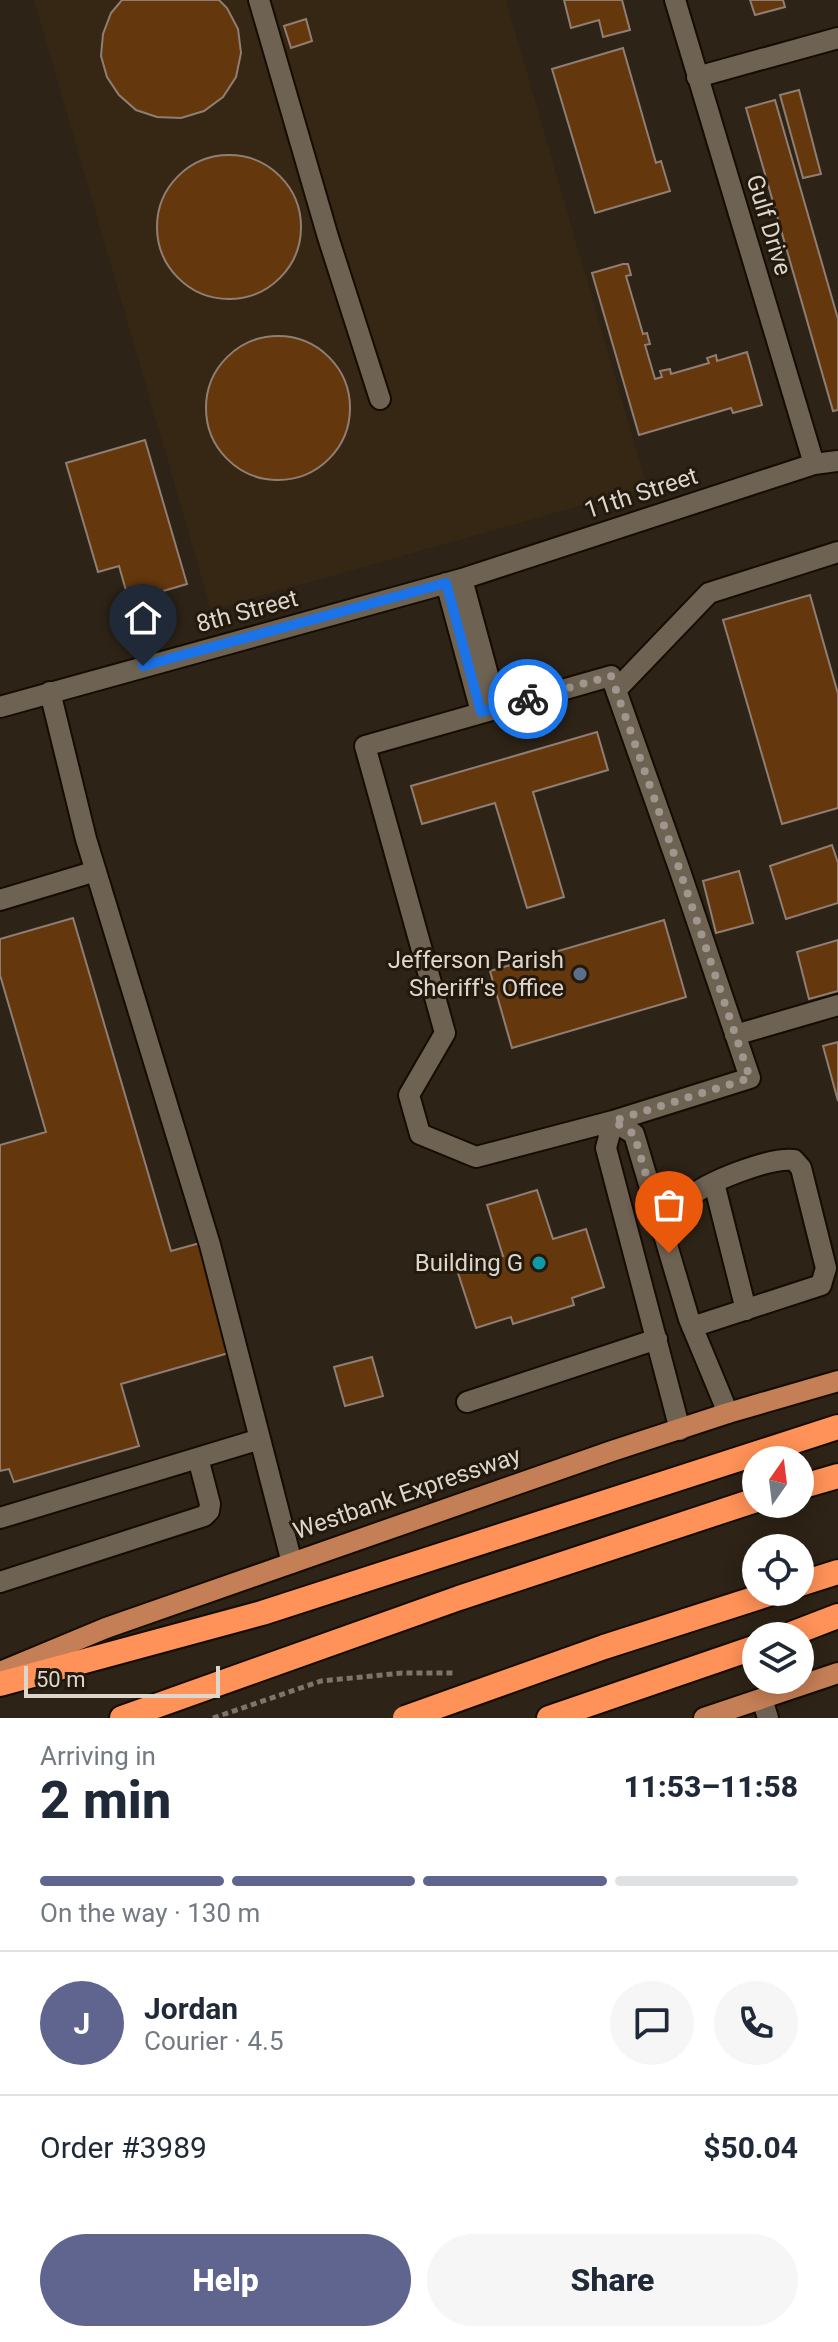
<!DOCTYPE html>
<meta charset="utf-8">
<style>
:root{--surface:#fff;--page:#f6f6f7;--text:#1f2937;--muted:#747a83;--line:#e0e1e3;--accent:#60658f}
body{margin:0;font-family:Roboto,sans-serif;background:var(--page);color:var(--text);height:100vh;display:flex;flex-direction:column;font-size:30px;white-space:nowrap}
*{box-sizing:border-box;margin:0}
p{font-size:26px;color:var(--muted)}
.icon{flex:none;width:44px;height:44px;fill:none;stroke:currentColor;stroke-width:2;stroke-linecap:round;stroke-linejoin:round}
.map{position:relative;height:1718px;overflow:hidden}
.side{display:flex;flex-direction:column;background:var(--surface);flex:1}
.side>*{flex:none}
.needle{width:52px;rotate:14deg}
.fabs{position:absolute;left:742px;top:1446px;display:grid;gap:16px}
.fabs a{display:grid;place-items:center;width:72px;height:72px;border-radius:50%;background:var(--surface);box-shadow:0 4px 20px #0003;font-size:40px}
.scale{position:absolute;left:24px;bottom:20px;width:196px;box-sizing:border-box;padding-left:8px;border:4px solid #dcd6cd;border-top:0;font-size:22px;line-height:28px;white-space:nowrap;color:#dcd6cd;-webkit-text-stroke:6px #23190d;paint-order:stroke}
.pin{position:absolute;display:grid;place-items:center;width:68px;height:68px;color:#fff;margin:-82px -34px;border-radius:50% 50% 50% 0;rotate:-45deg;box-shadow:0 0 8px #0007}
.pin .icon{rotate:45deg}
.courier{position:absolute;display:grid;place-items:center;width:80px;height:80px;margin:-40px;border:6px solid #1a73e8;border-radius:50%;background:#fff;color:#222;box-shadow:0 2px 10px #0007}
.overview em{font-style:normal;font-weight:800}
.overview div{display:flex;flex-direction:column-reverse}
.overview{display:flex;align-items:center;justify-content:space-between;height:136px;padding:0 40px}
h1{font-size:52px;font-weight:800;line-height:60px}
.bar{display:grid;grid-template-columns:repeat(4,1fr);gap:12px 8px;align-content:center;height:96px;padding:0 40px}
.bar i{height:10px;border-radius:6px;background:var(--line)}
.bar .active{background:var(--accent)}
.bar p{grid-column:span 4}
.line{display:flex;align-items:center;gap:20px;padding:0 40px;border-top:2px solid var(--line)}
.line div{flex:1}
.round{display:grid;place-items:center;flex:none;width:84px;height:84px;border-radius:42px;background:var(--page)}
.primary-button{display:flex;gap:16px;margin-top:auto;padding:16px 40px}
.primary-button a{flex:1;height:92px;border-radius:48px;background:var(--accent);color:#fff;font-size:32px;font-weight:800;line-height:92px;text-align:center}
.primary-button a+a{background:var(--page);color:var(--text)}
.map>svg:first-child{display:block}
.built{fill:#362715}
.building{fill:#65370d;stroke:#8f7e73;stroke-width:2}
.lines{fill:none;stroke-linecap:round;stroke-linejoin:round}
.minor-casing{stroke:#150c02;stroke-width:24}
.major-casing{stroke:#150c02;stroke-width:24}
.highway-casing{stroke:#150c02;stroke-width:28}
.path{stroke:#7d7569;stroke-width:5;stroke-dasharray:6 4;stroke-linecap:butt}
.minor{stroke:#6e6253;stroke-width:20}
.major{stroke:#c57f56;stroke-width:20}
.highway{stroke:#ff9258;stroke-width:24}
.highway-bridge-casing{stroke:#150c02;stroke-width:28;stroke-linecap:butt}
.highway-bridge{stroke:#ff9258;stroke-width:24}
.done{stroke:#9f978d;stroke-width:8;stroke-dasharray:0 14.4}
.route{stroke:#1a73e8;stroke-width:10}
.service-dot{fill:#5c6f8a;stroke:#23190d;stroke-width:3}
.culture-dot{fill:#0f9aa8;stroke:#23190d;stroke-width:3}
.labels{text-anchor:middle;stroke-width:6;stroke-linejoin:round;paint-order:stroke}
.street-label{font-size:24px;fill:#dcd6cd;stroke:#23190d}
.poi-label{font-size:24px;fill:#dcd6cd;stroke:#23190d;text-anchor:end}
</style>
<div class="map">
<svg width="838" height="1718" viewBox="0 0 838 1718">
<rect width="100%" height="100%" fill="#2d2316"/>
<!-- built -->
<path class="built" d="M34,0H506L647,487L211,610Z"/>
<!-- building -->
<path class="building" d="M122,0H219L227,8L238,29L241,53L236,77L223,97L204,111L181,118L157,117L136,110L119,95L107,77L101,56L103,34L111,13Z
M564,0H622L630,30L603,37L599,20L571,28Z
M750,0H783L785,7L755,15Z
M306,19L312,41L291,48L284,26Z
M623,48L656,163L661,161L670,191L595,213L552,69Z
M799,90L821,174L803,178L780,95Z
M775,100L838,319V410L833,411L746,108Z
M157 227a72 72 0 1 1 144 0a72 72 0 1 1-144 0Z
M623,264H628L631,275L626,276L643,334L647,333L650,344L645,345L655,379L662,377L660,371L670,369L671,374L709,363L707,358L716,355L717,361L747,352L762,405L733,413L731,408L639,435L592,273Z
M206 408a72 72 0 1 1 144 0a72 72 0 1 1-144 0Z
M145,440L187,584L129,601L119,566L98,572L66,463Z
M810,595L838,694V808L782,824L723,620Z
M597,732L608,770L533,792L564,897L527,908L495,803L422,824L411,786Z
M832,845L838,863V903L786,919L770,866Z
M739,871L753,923L716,933L703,881Z
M73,918L171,1251L200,1243L232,1352L121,1384L139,1446L14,1482L9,1469L0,1471V1145L46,1132L0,975V939Z
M664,920L686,997L512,1048L490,971Z
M838,940V991L809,999L797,952Z
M838,1042V1101L823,1046Z
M537,1190L553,1239L586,1229L604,1287L572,1298L574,1305L513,1324L511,1317L476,1328L457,1270L503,1256L487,1205Z
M372,1357L383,1396L345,1406L334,1367Z"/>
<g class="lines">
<!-- minor casing -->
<g class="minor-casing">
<path id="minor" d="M259,0L328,237L380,399
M675,0L814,464
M697,77L838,38
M462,579L497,708
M446,583L481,712
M616,690L709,593L838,552
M50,692L86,839L210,1245L292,1563
M0,707L462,579L814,464L838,461
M0,900L96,871
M735,1035L838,1005
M613,1121L750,1078L680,871L611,676L365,746L445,1033L409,1095L420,1134L476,1157L613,1121L634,1134L689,1319L728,1413
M613,1121L606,1148L680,1430
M714,1183L746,1310
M664,1236C672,1224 679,1208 689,1198C706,1182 770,1157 794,1160L801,1168L826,1268L821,1285L692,1327
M467,1402L657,1339
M0,1518L260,1439
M0,1582L204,1516L209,1511L210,1504L198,1458
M762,1699L768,1718"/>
</g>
<!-- major casing -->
<g class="major-casing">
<path id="major" d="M0,1672L106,1628L612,1451L728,1413L838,1381
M704,1718L838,1673"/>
</g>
<!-- highway casing -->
<g class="highway-casing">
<path id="highway" d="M800,1487L838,1476
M800,1584L838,1572
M786,1636L838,1616
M0,1684L262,1613L838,1427
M122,1718L459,1598L756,1500
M549,1718L756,1647"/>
</g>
<!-- path -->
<path class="path" d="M213,1718L321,1681L402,1673H453"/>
<!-- minor -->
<use href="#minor" class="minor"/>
<!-- major -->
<use href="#major" class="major"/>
<!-- highway -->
<use href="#highway" class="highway"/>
<!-- highway-bridge casing -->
<g class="highway-bridge-casing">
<path id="highway-bridge" d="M405,1718L604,1647L775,1592"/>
</g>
<!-- highway-bridge -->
<use href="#highway-bridge" class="highway-bridge"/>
</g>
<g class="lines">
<!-- done -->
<path class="done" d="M528,699L611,676L680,871L750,1078L613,1121L634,1134L669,1253"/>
<!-- route -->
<path class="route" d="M143,666L446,583L481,712L528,699"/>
</g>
<!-- markers -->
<circle class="service-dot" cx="580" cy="974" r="8"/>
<circle class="culture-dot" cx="539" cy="1263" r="8"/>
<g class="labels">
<!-- street labels -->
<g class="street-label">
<text transform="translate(769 225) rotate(73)" y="8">Gulf Drive</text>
<text transform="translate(641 493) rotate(-18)" y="8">11th Street</text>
<text transform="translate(247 611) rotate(-15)" y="8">8th Street</text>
<text transform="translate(407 1493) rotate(-19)" y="8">Westbank Expressway</text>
</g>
<!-- poi labels -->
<g class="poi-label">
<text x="564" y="968">Jefferson Parish<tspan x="564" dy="28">Sheriff's Office</tspan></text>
<text x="523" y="1271">Building G</text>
</g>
</g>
</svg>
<div class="fabs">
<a><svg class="needle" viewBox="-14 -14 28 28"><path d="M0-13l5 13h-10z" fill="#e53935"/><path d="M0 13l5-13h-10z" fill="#747a83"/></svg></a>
<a><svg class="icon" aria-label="locate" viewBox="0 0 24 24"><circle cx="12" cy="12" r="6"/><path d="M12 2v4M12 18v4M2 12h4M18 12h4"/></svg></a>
<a><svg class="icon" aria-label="layers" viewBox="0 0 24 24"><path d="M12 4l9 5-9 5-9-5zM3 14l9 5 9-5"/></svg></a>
</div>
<div class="scale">50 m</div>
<div class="pin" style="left:669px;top:1253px;background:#ea580c"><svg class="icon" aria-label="bag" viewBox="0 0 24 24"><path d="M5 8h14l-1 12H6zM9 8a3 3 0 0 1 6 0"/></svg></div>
<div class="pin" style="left:143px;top:666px;background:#1f2937"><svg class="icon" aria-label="home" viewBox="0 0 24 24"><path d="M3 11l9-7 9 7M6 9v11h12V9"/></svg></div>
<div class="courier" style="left:528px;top:699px"><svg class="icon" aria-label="bike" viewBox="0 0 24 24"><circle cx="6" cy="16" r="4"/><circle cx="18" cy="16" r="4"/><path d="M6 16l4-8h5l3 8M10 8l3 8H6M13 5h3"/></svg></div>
</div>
<section class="side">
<div class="overview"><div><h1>2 min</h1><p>Arriving in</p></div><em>11:53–11:58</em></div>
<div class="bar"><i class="active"></i><i class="active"></i><i class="active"></i><i></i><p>On the way · 130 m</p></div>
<div class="line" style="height:144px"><b class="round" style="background:var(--accent);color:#fff">J</b><div><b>Jordan</b><p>Courier · 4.5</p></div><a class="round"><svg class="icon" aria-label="chat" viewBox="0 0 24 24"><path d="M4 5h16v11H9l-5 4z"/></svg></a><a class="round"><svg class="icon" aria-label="phone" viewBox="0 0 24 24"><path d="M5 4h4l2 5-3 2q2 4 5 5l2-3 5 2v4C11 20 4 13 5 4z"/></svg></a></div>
<div class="line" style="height:104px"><div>Order #3989</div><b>$50.04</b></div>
<div class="primary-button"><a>Help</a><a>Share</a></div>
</section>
